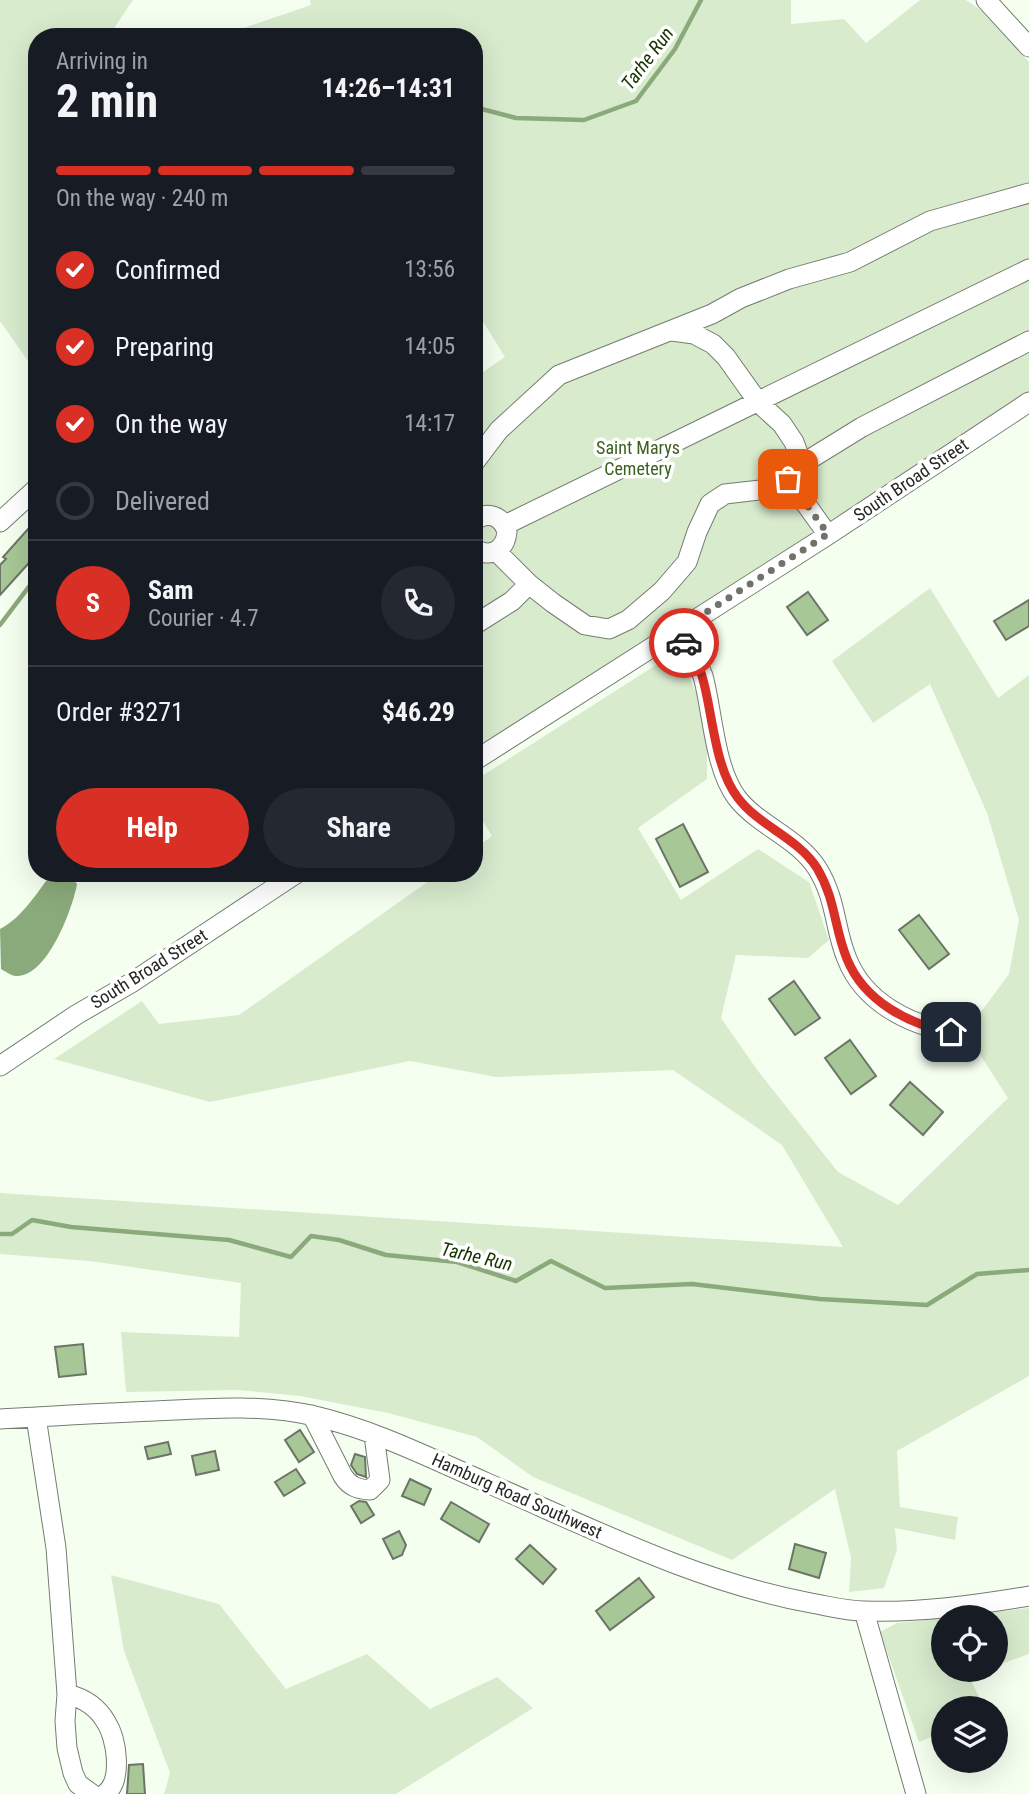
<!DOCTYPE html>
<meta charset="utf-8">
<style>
:root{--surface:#171b24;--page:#242831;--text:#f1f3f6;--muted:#9ea1a6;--line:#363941;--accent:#d93025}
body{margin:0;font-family:"Roboto Condensed",sans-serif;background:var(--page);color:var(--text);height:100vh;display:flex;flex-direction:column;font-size:26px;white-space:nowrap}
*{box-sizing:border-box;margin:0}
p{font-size:23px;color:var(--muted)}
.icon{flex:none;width:38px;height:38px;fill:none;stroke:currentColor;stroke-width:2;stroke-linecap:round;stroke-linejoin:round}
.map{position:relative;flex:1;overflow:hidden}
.details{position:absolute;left:28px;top:28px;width:455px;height:854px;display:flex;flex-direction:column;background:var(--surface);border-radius:28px;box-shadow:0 7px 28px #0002}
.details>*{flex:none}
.tools{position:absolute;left:931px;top:1605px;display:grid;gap:14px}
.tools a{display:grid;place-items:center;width:77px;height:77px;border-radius:50%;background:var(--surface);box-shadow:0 7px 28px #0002;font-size:35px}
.pin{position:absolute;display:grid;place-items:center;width:60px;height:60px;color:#fff;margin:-30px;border-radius:14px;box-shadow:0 4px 10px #0006}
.courier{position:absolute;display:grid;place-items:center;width:70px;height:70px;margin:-35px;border:5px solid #d93025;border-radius:50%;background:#fff;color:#222;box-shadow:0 2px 9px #0007}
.overview em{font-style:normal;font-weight:700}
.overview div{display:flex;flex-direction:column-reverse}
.overview{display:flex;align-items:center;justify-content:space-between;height:119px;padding:0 28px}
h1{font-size:46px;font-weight:700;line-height:52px}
.bar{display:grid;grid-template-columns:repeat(4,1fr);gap:10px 7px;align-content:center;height:84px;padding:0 28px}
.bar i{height:9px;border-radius:5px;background:var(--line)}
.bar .selected{background:var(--accent)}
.bar p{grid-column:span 4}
.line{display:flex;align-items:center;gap:18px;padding:0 28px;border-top:2px solid var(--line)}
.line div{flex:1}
.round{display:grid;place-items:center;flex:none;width:74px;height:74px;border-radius:37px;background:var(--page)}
ol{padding:0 28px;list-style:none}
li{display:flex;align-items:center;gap:21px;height:77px}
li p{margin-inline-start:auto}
li .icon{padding:7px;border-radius:50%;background:var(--accent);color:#fff;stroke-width:4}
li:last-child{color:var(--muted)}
li i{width:38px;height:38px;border:4px solid var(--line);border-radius:50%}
.button{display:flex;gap:14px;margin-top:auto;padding:14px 28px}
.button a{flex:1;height:80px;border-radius:42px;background:var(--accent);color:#fff;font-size:28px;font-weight:700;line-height:80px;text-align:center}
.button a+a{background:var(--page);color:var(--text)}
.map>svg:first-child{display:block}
.green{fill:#d8ebcd}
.water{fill:#8baa7b}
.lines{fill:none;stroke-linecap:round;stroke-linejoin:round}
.stream{stroke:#8baa7b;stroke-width:4.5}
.building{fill:#a7c796;stroke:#6b7467;stroke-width:2}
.minor-casing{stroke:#747c6f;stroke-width:21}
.minor{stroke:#fff;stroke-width:19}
.done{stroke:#6e746b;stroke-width:7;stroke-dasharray:0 12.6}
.route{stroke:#d93025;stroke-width:9}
.labels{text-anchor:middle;stroke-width:7;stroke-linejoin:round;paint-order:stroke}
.park-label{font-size:18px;fill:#3a611f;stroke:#fff}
.street-label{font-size:18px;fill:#252923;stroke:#fff}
.water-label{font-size:19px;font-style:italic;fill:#163300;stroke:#fff}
</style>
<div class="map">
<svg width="1029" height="1794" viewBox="0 0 1029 1794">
<rect width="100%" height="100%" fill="#f5fff0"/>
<!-- green -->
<path class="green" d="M0,0H133L108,37H37V374L0,321Z
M310,0H791V24L844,19L866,43L920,0H966L1022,38L1013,44L1029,62V395L474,750V378L505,357L474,307V37H217L311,5Z
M930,588L998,698L1029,675V1376L897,1451L900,1507L958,1517L955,1540L895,1528L897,1550L884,1588L849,1592L851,1558L835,1489L732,1560L533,1477L477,1437L388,1413L300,1396L237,1390L126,1392L121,1332L239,1337L241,1283L90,1261L0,1254V1193L843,1247L782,1145L673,1070L496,1077L410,1061L210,1102L54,1059L142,1001L159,1024L239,1015L440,873H474V849L492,836L474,807V781L678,651L703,708L707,742V779L638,828L681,900L758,849L809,882L829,940L808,958L736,955L721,1018L758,1071L838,1172L898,1205L1008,1098L968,1036L978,1016L1009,974L1019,920L987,813L930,684L873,723L832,661Z
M111,1575L219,1604L286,1689L367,1654L430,1709L497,1677L533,1708L396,1794H164L170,1773L124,1651Z
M1029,1608V1654L996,1666V1617H952Z
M943,1618V1670H988L969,1677L985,1708H943V1732L919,1742L880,1632L897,1623Z"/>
<!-- water -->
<path class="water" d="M59,874L71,877L77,884C73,908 47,978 16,976C11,976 5,971 1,969L0,929C22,917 34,897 49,877Z"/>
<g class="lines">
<!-- stream -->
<path class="stream" d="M474,107L516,118L584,120L636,101L675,49L701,0
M0,625L37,576
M0,1234H12L32,1220L71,1227L229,1240L291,1257L311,1236L339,1240L386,1255L457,1262L516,1281L551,1261L605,1288L692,1284L820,1299L927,1305L977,1274L1029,1270"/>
</g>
<!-- building -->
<path class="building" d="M29,528L37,535V554L0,595V565L6,559L3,557Z
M808,592L828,620L807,635L787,607Z
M1029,600V626L1006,640L994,621Z
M683,824L708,872L680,887L656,839Z
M919,915L949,954L929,969L899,930Z
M794,981L820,1018L795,1035L769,999Z
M850,1040L876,1076L851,1094L825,1058Z
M910,1082L943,1112L923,1135L890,1105Z
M83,1344L86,1374L59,1377L55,1347Z
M300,1430L314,1452L299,1462L285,1440Z
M168,1442L171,1454L148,1459L145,1447Z
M215,1451L219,1470L196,1475L192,1456Z
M355,1454L365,1457L366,1477L357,1474L351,1465Z
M296,1469L305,1483L284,1496L275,1482Z
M410,1479L431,1489L424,1505L402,1496Z
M359,1501L366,1502L374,1515L361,1523L351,1506Z
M451,1502L489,1524L479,1542L441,1519Z
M399,1531L406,1545L402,1555L393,1559L383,1539Z
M795,1544L826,1553L819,1578L789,1569Z
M530,1545L556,1569L543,1584L516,1559Z
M639,1578L654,1597L610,1630L596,1611Z
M143,1764L145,1794H127L129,1765Z"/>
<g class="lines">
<!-- minor casing -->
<g class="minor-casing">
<path id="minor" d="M986,0L1029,47
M672,331L694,334L713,344L726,357L758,402L782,424L794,442L802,464
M474,463L499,430L559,375L712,314L741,298L789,279L850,262L930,221L1029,193
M788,479L828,535
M474,521C488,510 502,516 507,532C505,551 489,559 474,548
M0,522L37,488
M505,525L1029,269
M497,552L529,584L553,603L585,625L609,629L628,620L662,591L687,562L697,532L710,504L725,494L768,489L788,479L802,464L862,427L1029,341
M474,625L512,601L529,584
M677,631L697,662L703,676C713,713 714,767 737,798C759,826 798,838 817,868C837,900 834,928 847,959C864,1002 909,1025 952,1032
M474,761L828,535L1029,402
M0,1066L76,1015L131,983L297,873
M312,1415L343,1476C350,1487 358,1489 370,1490L380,1480L374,1435
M36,1417L56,1548L67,1694L65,1721L67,1748L73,1773L78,1784L92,1794
M0,1419C52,1416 103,1413 155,1411C209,1408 263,1404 315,1416C374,1430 430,1458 485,1482C591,1528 697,1582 811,1603C828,1606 846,1611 864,1611C919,1613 975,1605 1029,1596
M864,1611L916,1794
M67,1694C83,1698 97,1706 106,1722C117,1739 123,1781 105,1794"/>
</g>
<!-- minor -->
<use href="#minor" class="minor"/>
</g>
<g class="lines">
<!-- done -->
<path class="done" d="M684,643L677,631L828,534L788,479"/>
<!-- route -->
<path class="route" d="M684,643L697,662L702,676C713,713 714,767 738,798C759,826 798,838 817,868C836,900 834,928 847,959C864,1001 909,1025 951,1032"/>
</g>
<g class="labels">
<!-- park labels -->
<g class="park-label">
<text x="638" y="454">Saint Marys<tspan x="638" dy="21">Cemetery</tspan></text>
</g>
<!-- street labels -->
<g class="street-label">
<text transform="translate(911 480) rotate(-34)" y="6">South Broad Street</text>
<text transform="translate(149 969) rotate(-32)" y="6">South Broad Street</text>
<text transform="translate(517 1496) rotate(24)" y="6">Hamburg Road Southwest</text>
</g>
<!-- water labels -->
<g class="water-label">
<text transform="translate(647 58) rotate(-53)" y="7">Tarhe Run</text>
<text transform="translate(477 1256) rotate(13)" y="7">Tarhe Run</text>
</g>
</g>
</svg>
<div class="tools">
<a><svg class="icon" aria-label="locate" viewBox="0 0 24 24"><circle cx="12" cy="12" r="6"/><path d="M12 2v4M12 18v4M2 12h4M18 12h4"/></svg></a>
<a><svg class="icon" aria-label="layers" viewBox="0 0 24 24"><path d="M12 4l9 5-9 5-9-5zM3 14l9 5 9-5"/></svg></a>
</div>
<div class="pin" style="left:788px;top:479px;background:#ea580c"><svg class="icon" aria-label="bag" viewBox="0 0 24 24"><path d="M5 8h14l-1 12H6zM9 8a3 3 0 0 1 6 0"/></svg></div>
<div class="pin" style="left:951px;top:1032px;background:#1f2937"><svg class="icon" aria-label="home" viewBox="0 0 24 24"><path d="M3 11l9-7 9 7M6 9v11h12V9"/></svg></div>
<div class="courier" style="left:684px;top:643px"><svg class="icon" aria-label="car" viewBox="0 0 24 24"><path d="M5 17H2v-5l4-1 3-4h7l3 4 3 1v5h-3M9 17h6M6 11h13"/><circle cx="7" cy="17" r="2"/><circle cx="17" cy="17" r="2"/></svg></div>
<section class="details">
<div class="overview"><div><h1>2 min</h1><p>Arriving in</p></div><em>14:26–14:31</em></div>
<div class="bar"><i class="selected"></i><i class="selected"></i><i class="selected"></i><i></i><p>On the way · 240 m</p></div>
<ol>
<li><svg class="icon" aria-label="check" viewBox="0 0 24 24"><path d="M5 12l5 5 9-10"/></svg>Confirmed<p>13:56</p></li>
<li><svg class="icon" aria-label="check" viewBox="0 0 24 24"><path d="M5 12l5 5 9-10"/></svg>Preparing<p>14:05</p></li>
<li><svg class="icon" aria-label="check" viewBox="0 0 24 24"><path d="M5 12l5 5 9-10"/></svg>On the way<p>14:17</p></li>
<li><i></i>Delivered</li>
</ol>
<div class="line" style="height:126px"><b class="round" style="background:var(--accent);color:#fff">S</b><div><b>Sam</b><p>Courier · 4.7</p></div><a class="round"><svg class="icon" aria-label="phone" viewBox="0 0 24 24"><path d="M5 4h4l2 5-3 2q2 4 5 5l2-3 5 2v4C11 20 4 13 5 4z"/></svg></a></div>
<div class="line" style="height:91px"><div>Order #3271</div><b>$46.29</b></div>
<div class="button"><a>Help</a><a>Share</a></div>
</section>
</div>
